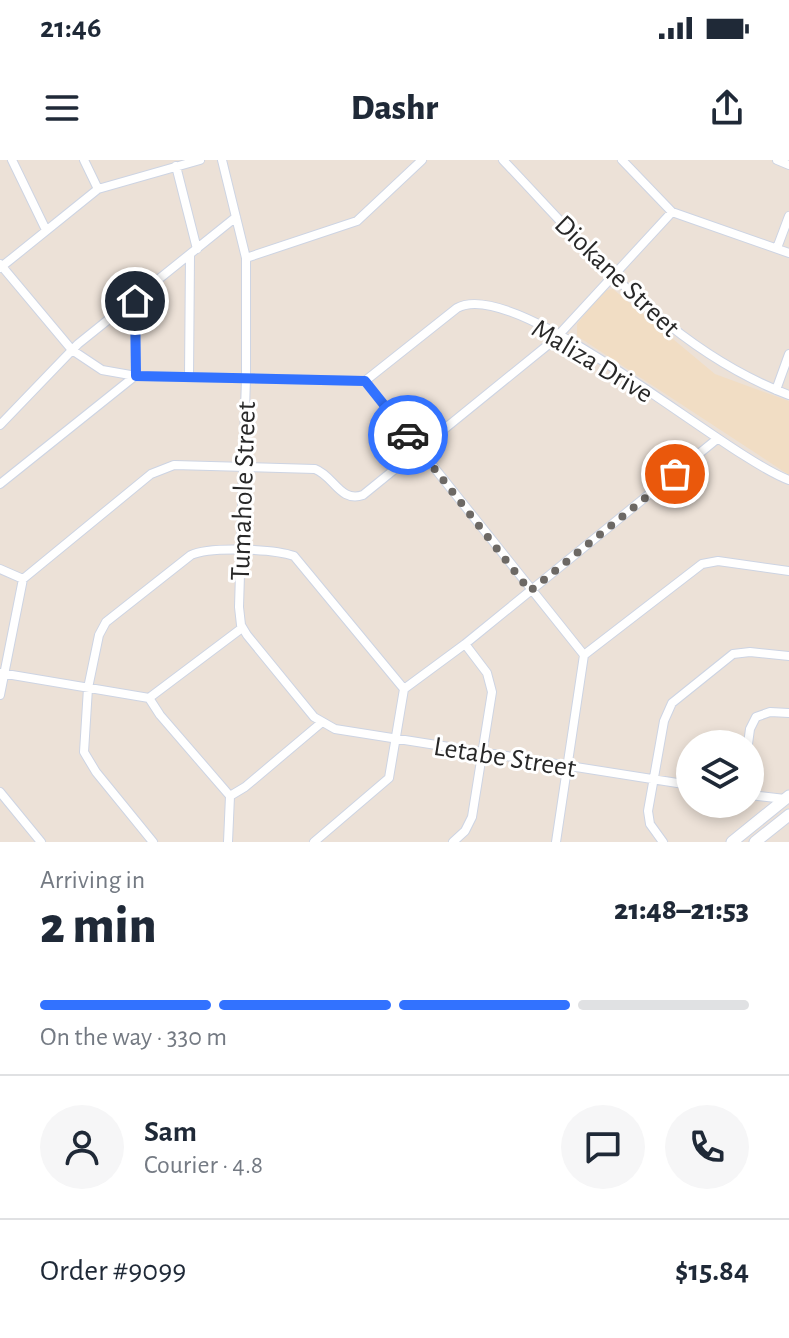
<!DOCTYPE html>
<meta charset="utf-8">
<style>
:root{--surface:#fff;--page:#f6f6f7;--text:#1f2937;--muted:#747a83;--line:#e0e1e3;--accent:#3272ff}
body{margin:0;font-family:"Alegreya Sans",sans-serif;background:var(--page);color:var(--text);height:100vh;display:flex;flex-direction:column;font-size:30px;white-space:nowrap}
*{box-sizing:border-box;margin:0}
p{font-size:26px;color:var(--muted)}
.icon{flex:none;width:44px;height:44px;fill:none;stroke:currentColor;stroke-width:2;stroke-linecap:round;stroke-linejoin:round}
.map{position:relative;height:682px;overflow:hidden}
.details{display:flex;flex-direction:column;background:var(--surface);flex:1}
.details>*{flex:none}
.buttons{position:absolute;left:676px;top:570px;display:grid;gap:16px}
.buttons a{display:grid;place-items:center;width:88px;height:88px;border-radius:50%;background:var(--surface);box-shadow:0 4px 12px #0003;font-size:40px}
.pin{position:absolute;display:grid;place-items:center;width:68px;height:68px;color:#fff;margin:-34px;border:4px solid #fff;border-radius:50%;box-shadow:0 2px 8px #0007}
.courier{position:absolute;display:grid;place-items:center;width:80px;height:80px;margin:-40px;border:6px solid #3272ff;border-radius:50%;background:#fff;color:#222;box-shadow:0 2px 10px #0007}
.head em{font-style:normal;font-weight:800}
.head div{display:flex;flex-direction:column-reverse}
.head{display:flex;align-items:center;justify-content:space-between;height:136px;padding:0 40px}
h1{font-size:52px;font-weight:800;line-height:60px}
.bar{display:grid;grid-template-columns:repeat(4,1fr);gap:12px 8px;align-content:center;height:96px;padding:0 40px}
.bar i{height:10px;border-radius:6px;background:var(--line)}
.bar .current{background:var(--accent)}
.bar p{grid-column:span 4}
.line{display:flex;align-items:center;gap:20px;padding:0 40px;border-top:2px solid var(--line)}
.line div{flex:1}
.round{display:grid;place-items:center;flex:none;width:84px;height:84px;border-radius:42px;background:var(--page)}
.status{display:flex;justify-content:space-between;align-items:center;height:56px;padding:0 40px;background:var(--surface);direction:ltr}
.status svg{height:22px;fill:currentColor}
header{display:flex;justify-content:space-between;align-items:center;height:104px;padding:0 40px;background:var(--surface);font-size:36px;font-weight:800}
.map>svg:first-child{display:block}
.education{fill:#f1ddc4}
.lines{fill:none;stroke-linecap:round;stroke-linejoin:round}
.street-casing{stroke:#cdd4e3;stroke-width:10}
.secondary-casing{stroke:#cdd4e3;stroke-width:13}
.street{stroke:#fff;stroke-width:8}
.secondary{stroke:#fff;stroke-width:11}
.done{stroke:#6d6965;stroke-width:8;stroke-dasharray:0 14.4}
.route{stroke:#3272ff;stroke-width:10}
.labels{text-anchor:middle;stroke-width:6;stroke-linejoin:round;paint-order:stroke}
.street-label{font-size:28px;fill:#282828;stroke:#fff}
</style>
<div class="status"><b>21:46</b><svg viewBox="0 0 49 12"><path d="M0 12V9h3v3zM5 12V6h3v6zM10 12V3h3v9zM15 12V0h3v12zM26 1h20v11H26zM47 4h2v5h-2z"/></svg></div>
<header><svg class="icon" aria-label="menu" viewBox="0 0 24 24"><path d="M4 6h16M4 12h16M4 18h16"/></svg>Dashr<svg class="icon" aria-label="share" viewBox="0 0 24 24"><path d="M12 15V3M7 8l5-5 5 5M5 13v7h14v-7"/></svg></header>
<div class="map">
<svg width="789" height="682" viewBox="0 0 789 682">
<rect width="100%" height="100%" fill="#ece1d7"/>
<!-- education -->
<path class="education" d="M613,129L715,214L789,241V315L577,176V164L603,131Z"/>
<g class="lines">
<!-- street casing -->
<g class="street-casing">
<path id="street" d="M12,0L46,70
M84,0L98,29
M222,0L246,98V218L239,447L241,465L247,475L314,557L335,569L690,625
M503,0C589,90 669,190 789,235
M622,0L672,52L789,93
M777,0L789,5
M176,6L197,89
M777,88L789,56
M246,98L357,61L422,0
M0,104L72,190L102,210L136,216L365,221L457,148C517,115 722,295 789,320
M0,108L98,29L200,0
M135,141L136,216
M189,217L190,95
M365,221L584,495
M776,230L789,194
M0,265L78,184L236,57
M0,324L135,216
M0,409L23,419
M0,513L149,538
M0,535L23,419L151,314L174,305L315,309C334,316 340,343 363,335L554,180L672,52
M149,538L160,555L230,636
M149,538L242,468
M748,584L750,569L756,557L770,552L789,553
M0,632L41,682
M750,635L785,639
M230,636L245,627L321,563
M153,682L96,612L84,592L88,528L99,475L106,462L191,395C210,386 275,389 294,396L404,529
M228,682L230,636
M314,682L389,618L404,529L465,484L717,279
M453,682L465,671L472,657L492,532L487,513L465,484
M556,682L584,495L702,404L718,401L789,411
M663,682L650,664L648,651L664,561L672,543L733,494L750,492L789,496"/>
</g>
<!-- secondary casing -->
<g class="secondary-casing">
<path id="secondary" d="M732,682L789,636
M755,682L789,655"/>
</g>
<!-- street -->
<use href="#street" class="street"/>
<!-- secondary -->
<use href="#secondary" class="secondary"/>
</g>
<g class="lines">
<!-- done -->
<path class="done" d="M408,275L530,431L675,314"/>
<!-- route -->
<path class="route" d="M135,141L136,216L365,221L408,275"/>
</g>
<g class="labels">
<!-- street labels -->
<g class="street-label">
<text transform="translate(618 115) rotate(44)" y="10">Diokane Street</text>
<text transform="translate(593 200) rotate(31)" y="10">Maliza Drive</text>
<text transform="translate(242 331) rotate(-88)" y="10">Tumahole Street</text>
<text transform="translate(505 596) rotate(9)" y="10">Letabe Street</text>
</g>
</g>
</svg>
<div class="buttons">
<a><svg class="icon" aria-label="layers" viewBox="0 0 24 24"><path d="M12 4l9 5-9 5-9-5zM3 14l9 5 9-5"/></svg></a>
</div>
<div class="pin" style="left:675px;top:314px;background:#ea580c"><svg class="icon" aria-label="bag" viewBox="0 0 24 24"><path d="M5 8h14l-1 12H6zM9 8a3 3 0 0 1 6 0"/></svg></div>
<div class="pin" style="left:135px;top:141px;background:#1f2937"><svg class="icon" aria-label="home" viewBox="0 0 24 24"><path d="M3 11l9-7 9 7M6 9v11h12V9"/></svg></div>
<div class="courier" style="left:408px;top:275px"><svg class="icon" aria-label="car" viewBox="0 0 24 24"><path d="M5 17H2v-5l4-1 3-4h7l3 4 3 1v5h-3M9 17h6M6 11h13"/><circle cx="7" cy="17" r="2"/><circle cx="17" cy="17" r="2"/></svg></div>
</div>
<section class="details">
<div class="head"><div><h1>2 min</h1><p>Arriving in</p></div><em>21:48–21:53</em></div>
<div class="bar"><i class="current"></i><i class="current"></i><i class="current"></i><i></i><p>On the way · 330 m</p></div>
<div class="line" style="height:144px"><a class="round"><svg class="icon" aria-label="person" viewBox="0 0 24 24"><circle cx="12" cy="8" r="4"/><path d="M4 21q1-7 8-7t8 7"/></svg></a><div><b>Sam</b><p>Courier · 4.8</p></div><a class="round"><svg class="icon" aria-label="chat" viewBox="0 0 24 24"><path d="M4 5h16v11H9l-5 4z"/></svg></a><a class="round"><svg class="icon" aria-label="phone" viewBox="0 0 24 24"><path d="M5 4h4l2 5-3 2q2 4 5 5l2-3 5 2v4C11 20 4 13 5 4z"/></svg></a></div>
<div class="line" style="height:104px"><div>Order #9099</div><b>$15.84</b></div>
</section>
